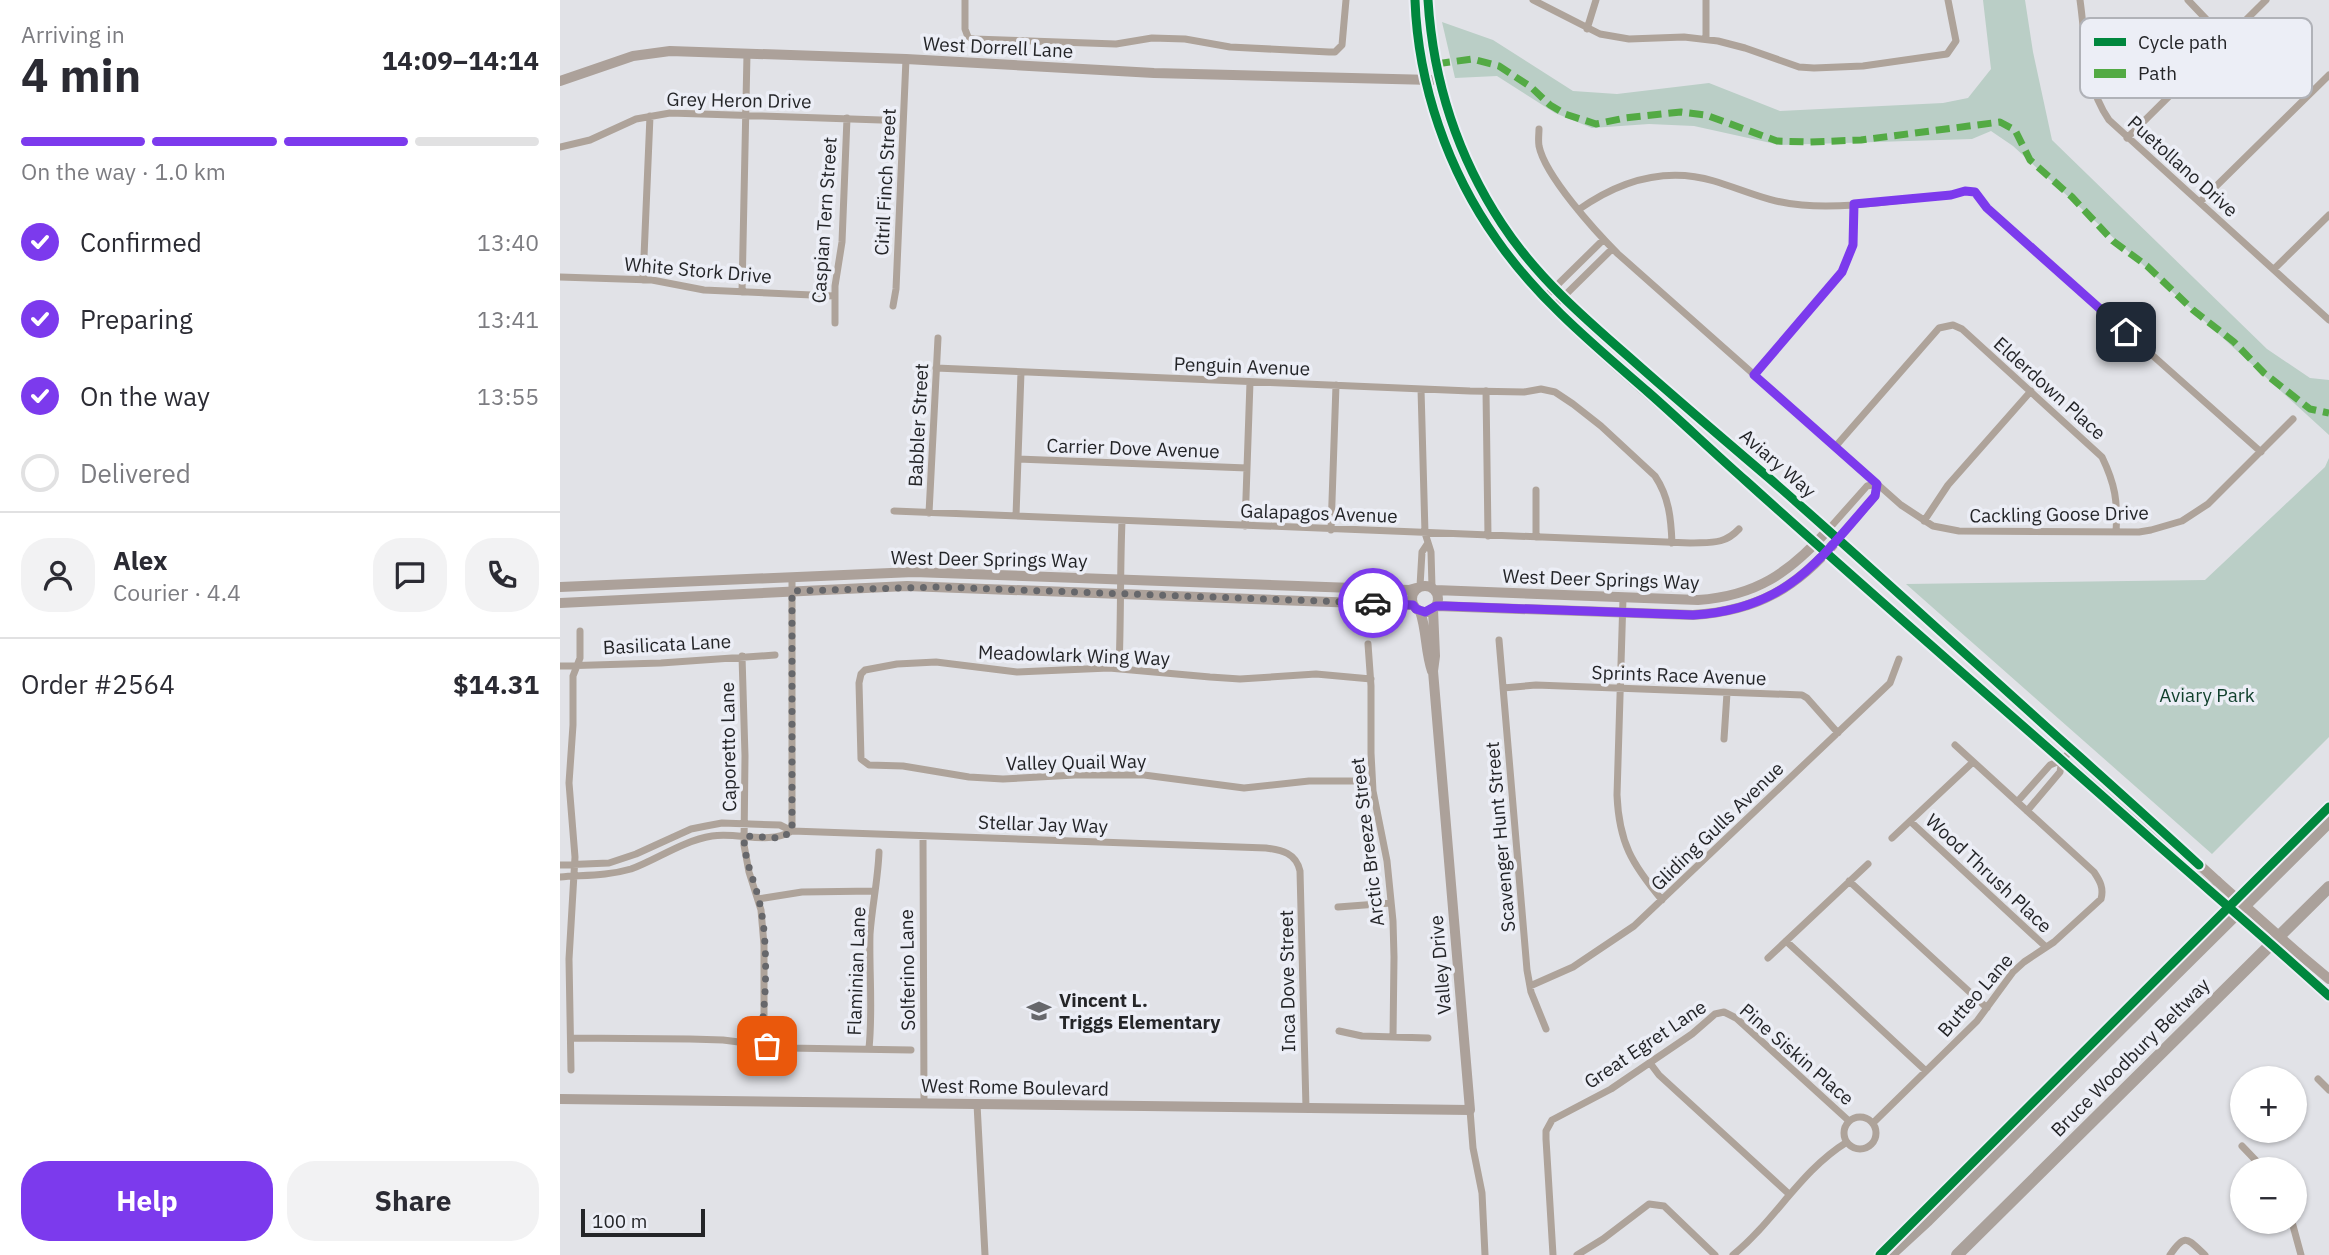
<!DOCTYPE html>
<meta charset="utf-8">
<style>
:root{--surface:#fff;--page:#f2f2f3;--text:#2b2b33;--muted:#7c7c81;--line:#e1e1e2;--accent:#7c3aed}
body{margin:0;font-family:"IBM Plex Sans",sans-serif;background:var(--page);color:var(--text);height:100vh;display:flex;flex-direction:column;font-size:26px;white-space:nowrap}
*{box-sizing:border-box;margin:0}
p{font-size:23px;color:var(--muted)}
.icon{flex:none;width:38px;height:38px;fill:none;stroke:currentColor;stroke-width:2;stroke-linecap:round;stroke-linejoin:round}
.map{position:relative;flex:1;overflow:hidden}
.sheet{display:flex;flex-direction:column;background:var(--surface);width:560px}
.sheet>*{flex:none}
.tools{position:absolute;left:1670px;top:1066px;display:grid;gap:14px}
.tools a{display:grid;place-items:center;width:77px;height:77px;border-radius:50%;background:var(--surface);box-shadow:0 2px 5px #0004;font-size:35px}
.scale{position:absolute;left:21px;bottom:18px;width:124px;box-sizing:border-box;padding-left:7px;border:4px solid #242528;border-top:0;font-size:19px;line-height:24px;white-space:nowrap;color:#242528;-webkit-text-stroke:5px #eceef6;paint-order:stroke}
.pin{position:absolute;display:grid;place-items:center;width:60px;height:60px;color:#fff;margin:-30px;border-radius:14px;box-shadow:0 4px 10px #0006}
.courier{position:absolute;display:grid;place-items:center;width:70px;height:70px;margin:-35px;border:5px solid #7c3aed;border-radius:50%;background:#fff;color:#222;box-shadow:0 2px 9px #0007}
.head em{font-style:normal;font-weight:700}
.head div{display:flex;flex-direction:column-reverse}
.head{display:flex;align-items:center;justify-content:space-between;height:119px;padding:0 21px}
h1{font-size:46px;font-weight:700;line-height:52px}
.bar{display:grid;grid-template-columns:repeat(4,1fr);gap:10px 7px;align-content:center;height:84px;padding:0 21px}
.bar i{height:9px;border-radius:5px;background:var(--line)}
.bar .current{background:var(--accent)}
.bar p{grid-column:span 4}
.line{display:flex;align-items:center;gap:18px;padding:0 21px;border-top:2px solid var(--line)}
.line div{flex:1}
.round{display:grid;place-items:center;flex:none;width:74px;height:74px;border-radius:28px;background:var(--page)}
ol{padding:0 21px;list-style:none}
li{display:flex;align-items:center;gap:21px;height:77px}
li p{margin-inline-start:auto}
li .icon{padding:7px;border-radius:50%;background:var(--accent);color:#fff;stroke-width:4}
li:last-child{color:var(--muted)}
li i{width:38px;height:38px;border:4px solid var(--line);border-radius:50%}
.primary-button{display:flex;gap:14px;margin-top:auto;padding:14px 21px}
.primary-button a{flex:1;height:80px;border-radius:28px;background:var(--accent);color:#fff;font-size:28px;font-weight:700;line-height:80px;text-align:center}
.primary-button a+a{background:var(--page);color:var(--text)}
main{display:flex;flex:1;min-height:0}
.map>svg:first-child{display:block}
.green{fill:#bacec6}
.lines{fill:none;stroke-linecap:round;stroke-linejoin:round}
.street{stroke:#aea39a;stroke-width:7}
.secondary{stroke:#aca19a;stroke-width:10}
.highway{stroke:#aaa19b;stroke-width:12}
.secondary-bridge{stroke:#aca19a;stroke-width:10}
.quiet{stroke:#53aa44;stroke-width:7;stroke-dasharray:14 7;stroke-linecap:butt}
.cycleway-casing{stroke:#eceef6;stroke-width:13}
.cycleway{stroke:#00873e;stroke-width:9}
.done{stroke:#66676b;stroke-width:7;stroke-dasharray:0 12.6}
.route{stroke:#7c3aed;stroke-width:9}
.labels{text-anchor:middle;stroke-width:7;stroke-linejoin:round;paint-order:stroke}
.street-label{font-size:19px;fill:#242528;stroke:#eceef6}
.park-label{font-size:19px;fill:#0f3f2b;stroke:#eceef6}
.poi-label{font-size:19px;font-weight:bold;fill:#242528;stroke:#eceef6;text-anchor:start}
.key{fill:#eceef6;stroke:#b0b2b8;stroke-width:2}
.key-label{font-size:19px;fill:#242528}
</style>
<main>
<section class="sheet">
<div class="head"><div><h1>4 min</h1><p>Arriving in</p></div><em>14:09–14:14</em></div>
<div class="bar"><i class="current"></i><i class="current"></i><i class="current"></i><i></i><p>On the way · 1.0 km</p></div>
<ol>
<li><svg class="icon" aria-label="check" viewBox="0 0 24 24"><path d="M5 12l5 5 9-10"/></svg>Confirmed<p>13:40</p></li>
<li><svg class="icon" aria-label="check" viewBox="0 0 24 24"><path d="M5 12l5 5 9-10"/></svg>Preparing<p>13:41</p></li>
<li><svg class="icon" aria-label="check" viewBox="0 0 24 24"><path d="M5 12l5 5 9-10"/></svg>On the way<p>13:55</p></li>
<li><i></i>Delivered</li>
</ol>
<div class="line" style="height:126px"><a class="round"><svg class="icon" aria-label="person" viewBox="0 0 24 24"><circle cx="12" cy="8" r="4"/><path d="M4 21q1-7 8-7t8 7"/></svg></a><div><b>Alex</b><p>Courier · 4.4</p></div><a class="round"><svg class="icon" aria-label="chat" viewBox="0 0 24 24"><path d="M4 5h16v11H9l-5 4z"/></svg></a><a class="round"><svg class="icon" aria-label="phone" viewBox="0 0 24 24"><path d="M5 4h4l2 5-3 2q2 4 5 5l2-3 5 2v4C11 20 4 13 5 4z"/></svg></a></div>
<div class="line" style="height:91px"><div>Order #2564</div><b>$14.31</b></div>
<div class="primary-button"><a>Help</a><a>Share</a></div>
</section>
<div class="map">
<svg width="1769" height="1255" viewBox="0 0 1769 1255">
<rect width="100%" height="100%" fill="#e1e2e7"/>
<!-- green -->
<path class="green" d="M1423,0H1465L1473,52L1492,140L1707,349L1750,378L1769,380V435L1453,146L1431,131L1412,139L1220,145L1134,126L1089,124L1032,128L995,113L937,76L895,78L882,22L933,40L1013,91L1057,94L1149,83L1220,111L1383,103L1408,98L1431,69Z
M1769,458V737L1652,854L1346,584L1645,580L1765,467Z"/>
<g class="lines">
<!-- street -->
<path class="street" d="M405,0V29L408,37L414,39L556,44L592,38L625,39L670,47L769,52H775L782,45L786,0
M973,0L1040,34L1069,39L1124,37L1158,41L1185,48L1239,67L1254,68L1303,66L1387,54L1396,41L1388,0
M1520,0C1526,42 1524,84 1549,120L1769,320
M1628,0L1666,40
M1027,29L1036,0
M1146,39V0
M979,129C979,134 978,140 979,146C985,176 1036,232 1058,254L1341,505L1373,526L1399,531L1579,532L1591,530L1622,521L1648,504L1733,419
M1567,138L1706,0
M0,147L30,140L76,119L110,113L321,120
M1640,202L1769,75
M1018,210C1059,181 1104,166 1154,181C1184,190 1210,203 1242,205C1291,209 1342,199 1391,195L1405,191L1415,192L1427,208L1701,452
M1714,269L1769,215
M0,277L92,280L144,290L274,296
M83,280L90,116
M182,292L187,54
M984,298L1043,240
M333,306L336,289L346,59
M993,307L1052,249
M275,323V286L282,242L287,118
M376,368L910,391L964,392L981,389L995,392L1013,404L1041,426L1095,476C1109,497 1111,518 1112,543
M1194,375L1282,272L1293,245L1294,204
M861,389L865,533L871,552L872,587
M926,391L928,536
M1275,447L1379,328L1393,325L1402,329L1542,457C1555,484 1558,501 1556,532
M458,459L687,468
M334,511L1130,543C1151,542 1164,545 1179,529
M369,513L378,338
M456,516L461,372
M1364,521L1388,485L1471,391
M685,526L690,382
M771,530L776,385
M1267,531L1307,486L1317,484L1316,496L1278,539
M976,537V490
M232,578V831
M860,586L862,552L868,543
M1063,598L1057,795C1059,843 1072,864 1102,900
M939,640L967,970L971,992L986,1029
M808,644L811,686V753L813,791L827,861L833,921L834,957L833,1037
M182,656L185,756L184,845L189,872L201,910L204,945V1018L198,1045
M0,666L101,663L215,655
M559,668C561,619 560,570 562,521
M811,679L756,674L680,679L650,677L549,668L457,672L376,662L337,664L305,670L301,674L299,683L301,759L309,765L343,766L409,777L443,779L515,775H584L684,788L749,781H812
M943,688L976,685L1242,695L1247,698L1278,733
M1164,739L1167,693
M1457,802L1490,765L1502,760L1512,750
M1467,811L1500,772L1502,760
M1351,822L1486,947
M363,836L364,1103
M1332,838L1413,762
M0,865L49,863L76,854L131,829L146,826L162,823L220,825L232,831L706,848C722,850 736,853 740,871L746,1108
M0,877C24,875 47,876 71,869C98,859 122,841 152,836C179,832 208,845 232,831
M1289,881L1427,1008
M198,899L242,892L315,891
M778,907L831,903
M1226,941L1366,1071
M1208,958L1308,864
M970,986L1013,967L1074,926L1330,683L1339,659
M779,1031L802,1036L868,1038
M11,1038L130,1039L163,1040L227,1048L351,1050
M309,1048C313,1010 309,972 310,934C312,906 318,880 319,852
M1090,1063L1099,1075L1229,1194
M11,1070L9,959L15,857L9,783L13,725V676L20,658V631
M1758,1079L1769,1090
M417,1104L425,1255
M910,1110L913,1148L922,1193L925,1255
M1284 1133a16 16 0 1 1 32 0a16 16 0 1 1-32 0Z
M1313,1123L1417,1021L1453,972L1464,962L1494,942L1541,899C1544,888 1540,881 1534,872L1395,745
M1682,1146L1704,1169
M1732,1222L1741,1255
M993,1255L986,1139V1131L992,1120L1051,1089L1132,1034L1155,1014L1164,1012L1176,1018L1289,1121
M1017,1255L1043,1239L1089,1204L1104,1206L1155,1255
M1173,1255C1215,1221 1240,1171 1287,1142
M1610,1255C1626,1231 1628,1240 1645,1255"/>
<!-- secondary -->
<path class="secondary" d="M855,0C858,85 888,171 937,241C991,318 1069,375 1138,438C1305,592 1480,737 1649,888
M868,0C874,83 900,164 948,233C982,281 1027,320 1071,359C1119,402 1169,444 1218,486C1290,549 1360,613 1431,677C1506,745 1582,812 1657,881
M0,81L73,56L110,51L346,59L594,73L873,80
M852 599a13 13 0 1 1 26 0a13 13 0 1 1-26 0Z
M0,587L354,572L849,590L856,588
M875,590L1138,600C1196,596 1229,573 1267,531
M0,603L347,586L853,605
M876,606L1133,615C1197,611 1237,588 1278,539
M860,611C867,631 865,651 872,671
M1738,953L1769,979
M1730,960L1769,996
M0,1099L910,1110L873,671L875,656L873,609"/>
<!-- highway -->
<path class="highway" d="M1330,1255L1368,1220L1769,822
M1397,1255L1769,887"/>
<!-- secondary-bridge -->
<path class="secondary-bridge" d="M1657,881L1738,953
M1649,888L1730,960"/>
<!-- quiet -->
<path class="quiet" d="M876,64L912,59L939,66L971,87L990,105L1005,114L1036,124L1065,118L1121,112L1146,115L1217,141L1250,142L1301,140L1440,122L1455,130L1470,160L1512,197L1553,241L1587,266L1633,310L1674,342L1704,373L1750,409L1769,413"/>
<!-- cycleway casing -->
<g class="cycleway-casing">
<path id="cycleway" d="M855,0C858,85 888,171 937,240C978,299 1034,345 1088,392C1121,421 1153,452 1186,481C1320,602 1457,720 1592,840C1651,892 1711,943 1769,996
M868,0C873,80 898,157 942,224C976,276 1023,317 1069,357C1115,398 1162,438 1209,478C1287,546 1363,616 1440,685C1506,745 1573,804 1639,865
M1320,1255L1769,807"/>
</g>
<!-- cycleway -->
<use href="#cycleway" class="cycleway"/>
</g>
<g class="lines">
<!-- done -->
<path class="done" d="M207,1046L198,1045C207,1013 208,943 201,910C197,885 184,863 184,836L221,838L232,831V591L378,587L813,603"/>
<!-- route -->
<path class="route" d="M813,603L853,605L856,609L865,612L876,606H885L1133,615C1228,609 1258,561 1315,496L1317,484L1194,375L1282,272L1293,245L1294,204L1391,195L1405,191L1415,192L1427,208L1566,332"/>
</g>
<!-- icons -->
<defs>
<g id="school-bare" transform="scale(1.89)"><path d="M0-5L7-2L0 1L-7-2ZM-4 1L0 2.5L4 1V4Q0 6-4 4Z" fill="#66676b" stroke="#eceef6" stroke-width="2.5" paint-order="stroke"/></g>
</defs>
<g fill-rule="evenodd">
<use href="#school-bare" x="479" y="1011"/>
</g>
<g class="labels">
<!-- street labels -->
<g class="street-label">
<text transform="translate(438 47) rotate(3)" y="7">West Dorrell Lane</text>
<text transform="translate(179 100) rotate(1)" y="7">Grey Heron Drive</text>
<text transform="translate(1623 166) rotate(42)" y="7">Puetollano Drive</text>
<text transform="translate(325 182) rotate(-87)" y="7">Citril Finch Street</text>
<text transform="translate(264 220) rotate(-86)" y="7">Caspian Tern Street</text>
<text transform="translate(138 270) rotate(5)" y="7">White Stork Drive</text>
<text transform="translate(682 366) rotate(2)" y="7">Penguin Avenue</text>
<text transform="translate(1490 388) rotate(42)" y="7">Elderdown Place</text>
<text transform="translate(358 425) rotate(-87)" y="7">Babbler Street</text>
<text transform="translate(573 448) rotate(2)" y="7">Carrier Dove Avenue</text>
<text transform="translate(1218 463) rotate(41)" y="7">Aviary Way</text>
<text transform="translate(759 513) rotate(2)" y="7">Galapagos Avenue</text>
<text transform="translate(1499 514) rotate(-1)" y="7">Cackling Goose Drive</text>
<text transform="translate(429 559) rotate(1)" y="7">West Deer Springs Way</text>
<text transform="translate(1041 579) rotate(2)" y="7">West Deer Springs Way</text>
<text transform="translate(107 644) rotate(-3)" y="7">Basilicata Lane</text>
<text transform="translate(514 655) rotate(2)" y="7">Meadowlark Wing Way</text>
<text transform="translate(1119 675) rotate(2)" y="7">Sprints Race Avenue</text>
<text transform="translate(168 747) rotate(-91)" y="7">Caporetto Lane</text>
<text transform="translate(516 762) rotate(-1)" y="7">Valley Quail Way</text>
<text transform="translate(483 824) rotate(2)" y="7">Stellar Jay Way</text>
<text transform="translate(1157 826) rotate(-44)" y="7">Gliding Gulls Avenue</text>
<text transform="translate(940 837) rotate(-95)" y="7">Scavenger Hunt Street</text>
<text transform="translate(807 842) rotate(-97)" y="7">Arctic Breeze Street</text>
<text transform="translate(1429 873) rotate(43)" y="7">Wood Thrush Place</text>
<text transform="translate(880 965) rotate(-95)" y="7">Valley Drive</text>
<text transform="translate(347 970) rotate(-91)" y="7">Solferino Lane</text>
<text transform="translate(296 971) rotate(-88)" y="7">Flaminian Lane</text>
<text transform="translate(727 981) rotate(-91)" y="7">Inca Dove Street</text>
<text transform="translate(1415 995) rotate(-49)" y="7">Butteo Lane</text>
<text transform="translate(1085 1044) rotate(-34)" y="7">Great Egret Lane</text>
<text transform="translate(1237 1054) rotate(41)" y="7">Pine Siskin Place</text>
<text transform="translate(1570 1057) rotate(-45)" y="7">Bruce Woodbury Beltway</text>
<text transform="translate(455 1087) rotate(1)" y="7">West Rome Boulevard</text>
</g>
<!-- park labels -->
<g class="park-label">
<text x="1647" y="702">Aviary Park</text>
</g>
<!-- poi labels -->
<g class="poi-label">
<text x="499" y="1007">Vincent L.<tspan x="499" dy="22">Triggs Elementary</tspan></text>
</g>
</g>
<!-- legend -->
<rect x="1520" y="18" width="232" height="80" rx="10" class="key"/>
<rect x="1534" y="38" width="32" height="8" fill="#00873e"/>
<rect x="1534" y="69" width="32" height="9" fill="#53aa44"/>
<g class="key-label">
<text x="1578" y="49">Cycle path</text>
<text x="1578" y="80">Path</text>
</g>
</svg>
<div class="tools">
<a>+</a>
<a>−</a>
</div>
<div class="scale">100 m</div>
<div class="pin" style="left:207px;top:1046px;background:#ea580c"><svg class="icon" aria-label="bag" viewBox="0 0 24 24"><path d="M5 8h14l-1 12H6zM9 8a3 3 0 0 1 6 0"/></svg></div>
<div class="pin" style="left:1566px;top:332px;background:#1f2937"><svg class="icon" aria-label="home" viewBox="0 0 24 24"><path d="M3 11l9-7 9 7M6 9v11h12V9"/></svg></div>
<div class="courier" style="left:813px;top:603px"><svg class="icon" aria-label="car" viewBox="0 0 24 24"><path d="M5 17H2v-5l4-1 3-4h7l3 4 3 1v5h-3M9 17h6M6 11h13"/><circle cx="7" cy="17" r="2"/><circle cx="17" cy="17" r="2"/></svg></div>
</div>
</main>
